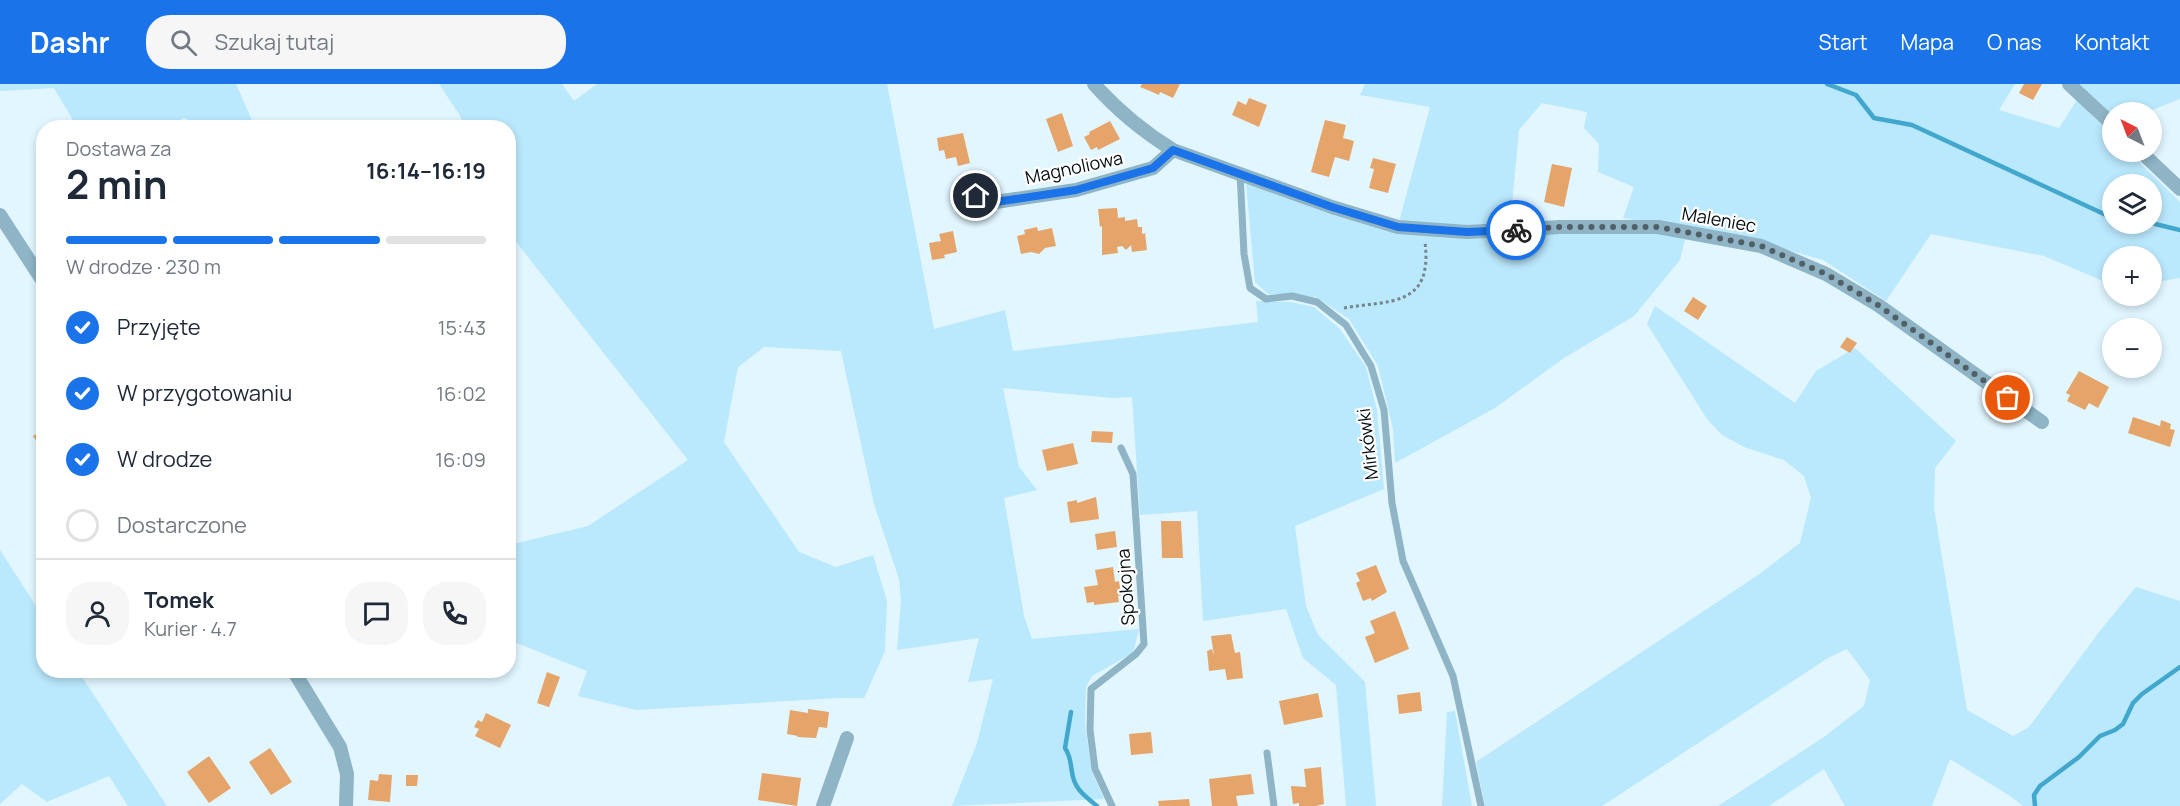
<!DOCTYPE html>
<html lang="pl">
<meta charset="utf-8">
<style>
:root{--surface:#fff;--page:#f6f6f7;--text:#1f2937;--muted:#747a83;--line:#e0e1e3;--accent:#1a73e8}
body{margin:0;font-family:Manrope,sans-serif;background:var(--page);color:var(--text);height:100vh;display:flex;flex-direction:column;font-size:22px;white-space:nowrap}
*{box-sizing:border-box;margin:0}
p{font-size:20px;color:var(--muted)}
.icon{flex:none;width:33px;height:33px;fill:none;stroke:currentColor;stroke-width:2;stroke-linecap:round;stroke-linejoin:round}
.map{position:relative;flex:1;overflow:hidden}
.panel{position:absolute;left:36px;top:36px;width:480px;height:558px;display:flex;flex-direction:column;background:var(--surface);border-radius:24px;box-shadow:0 3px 9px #0003}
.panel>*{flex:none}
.needle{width:39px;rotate:318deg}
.buttons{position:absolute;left:2102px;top:18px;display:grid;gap:12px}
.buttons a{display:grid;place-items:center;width:60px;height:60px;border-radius:50%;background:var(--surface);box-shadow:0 3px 9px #0003;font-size:30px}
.pin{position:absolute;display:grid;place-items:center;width:51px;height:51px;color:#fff;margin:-26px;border:3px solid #fff;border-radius:50%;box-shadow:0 2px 6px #0007}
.courier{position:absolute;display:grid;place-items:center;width:60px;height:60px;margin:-30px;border:4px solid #1a73e8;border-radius:50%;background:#fff;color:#222;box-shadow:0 2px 8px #0007}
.overview em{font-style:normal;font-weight:700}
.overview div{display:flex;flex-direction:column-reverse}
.overview{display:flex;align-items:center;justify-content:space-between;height:102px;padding:0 30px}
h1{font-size:39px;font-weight:700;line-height:45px}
.bar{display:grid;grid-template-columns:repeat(4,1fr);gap:9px 6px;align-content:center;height:72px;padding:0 30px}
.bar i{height:8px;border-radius:4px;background:var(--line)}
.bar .on{background:var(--accent)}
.bar p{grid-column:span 4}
.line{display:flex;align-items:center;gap:15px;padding:0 30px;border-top:2px solid var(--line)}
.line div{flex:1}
.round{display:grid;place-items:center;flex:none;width:63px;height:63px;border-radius:24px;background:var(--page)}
ol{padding:0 30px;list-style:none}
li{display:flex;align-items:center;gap:18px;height:66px}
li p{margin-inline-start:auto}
li .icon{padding:6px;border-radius:50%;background:var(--accent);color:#fff;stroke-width:4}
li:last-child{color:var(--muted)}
li i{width:33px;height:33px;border:3px solid var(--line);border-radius:50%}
header{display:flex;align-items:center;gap:36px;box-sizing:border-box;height:84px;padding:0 30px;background:var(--accent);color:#fff}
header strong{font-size:28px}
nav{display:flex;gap:33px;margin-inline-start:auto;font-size:21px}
.search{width:420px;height:54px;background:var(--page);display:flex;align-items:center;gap:15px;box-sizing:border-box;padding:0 21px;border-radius:24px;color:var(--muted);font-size:22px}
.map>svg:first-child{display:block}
.green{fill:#bae8fc;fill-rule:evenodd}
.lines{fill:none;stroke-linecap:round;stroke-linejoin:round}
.stream{stroke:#42a7cc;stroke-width:4.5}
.building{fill:#e5a46a}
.path{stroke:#75858c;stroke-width:3;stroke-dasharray:3 3;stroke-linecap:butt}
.service{stroke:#8eb4c5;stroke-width:7}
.minor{stroke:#8eb4c5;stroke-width:14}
.done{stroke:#516066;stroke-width:6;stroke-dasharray:0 10.8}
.route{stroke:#1a73e8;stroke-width:8}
.labels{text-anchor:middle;stroke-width:4.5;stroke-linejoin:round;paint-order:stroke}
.street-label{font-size:18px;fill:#040f14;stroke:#fff}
</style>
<header>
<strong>Dashr</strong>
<div class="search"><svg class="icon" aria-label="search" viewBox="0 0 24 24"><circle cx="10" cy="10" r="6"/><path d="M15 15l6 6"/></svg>Szukaj tutaj</div>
<nav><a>Start</a><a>Mapa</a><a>O nas</a><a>Kontakt</a></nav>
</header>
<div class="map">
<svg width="2180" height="722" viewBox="0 0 2180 722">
<rect width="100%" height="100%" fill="#e1f6ff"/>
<!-- green -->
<path class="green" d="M0,0H236L255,43H205L184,34L164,43H77L54,4L0,7Z
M439,0H562L574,17L597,0H887L934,245L1005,226L1013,267L1258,238L1256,217L1291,218L1314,223L1340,245L1366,283L1377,326L1384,405L1295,442L1306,522L1318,551L1365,598L1376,722H1346L1336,601L1303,574L1286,525L1203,537L1197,427L1140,431L1132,313L1113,314L1003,304L1019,383L1037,406L1004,414L1024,532L1032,555L1139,545L1133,569L1092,592L1086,603L1085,642L1092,688L1104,715L952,722L977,659L993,595L968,598L979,554L897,566L901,517L899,495L874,420L841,267L764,263L738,283L724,358L799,468L836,483L873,471L887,517L885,567L864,614H839L636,626L578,612L587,587L509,556V461L588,442L688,376L517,159L509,140L508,44L465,43L459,30Z
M1365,0H2015L1999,26L2059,44L2077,16L2112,51V68H2129L2180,118V194L2151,199V172H2112V199H2108L2044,172L1931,150L1886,217L1823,176L1742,153L1623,134L1634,103L1598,88L1599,60L1584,44L1587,28L1542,19L1519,46L1510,142H1468L1399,138L1430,23L1360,11ZM2112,100H2151V140H2112Z
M2078,0H2180V15L2147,28H2112V32Z
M1246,99L1335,131L1523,148L1647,147L1685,155L1680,176L1634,232L1564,274L1495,324L1395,379L1393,345L1378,282L1349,235L1316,213L1268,210L1255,198Z
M1655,222L1795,319L1816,287L1855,264L1956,357L1935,384L1934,424L1967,626L2013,652L2029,643L2099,548L2136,503L2180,517V722H2023L2010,712L1950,675L1932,722H1845L1824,685L1769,722H1718L1824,653L1864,622L1870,596L1847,565L1828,574L1602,722H1485L1476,678L1758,491L1800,459L1811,414L1804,392L1784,376L1744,363L1722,351L1707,335L1647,240Z
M0,466L43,533L44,586L78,587L167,722H128L109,692L47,718L22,700L0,720Z
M1455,627L1472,722H1442L1447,628Z"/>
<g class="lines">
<!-- stream -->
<path class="stream" d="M1827,0L1856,11L1874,34L1912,41L2104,130L2112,132
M2151,139L2180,146
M1071,628L1065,664C1071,673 1070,678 1072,688C1074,705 1085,712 1097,722
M2035,722L2034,711L2040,702L2079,673L2100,652L2115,646L2123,640L2133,619L2142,610L2180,583"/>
</g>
<!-- building -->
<path class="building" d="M1142,0H1180L1173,14L1160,8L1159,11L1150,7L1140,3Z
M2024,0H2042L2033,16L2019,9Z
M1249,14L1267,21L1259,43L1232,31L1238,17L1246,21Z
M1062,29L1073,62L1058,68L1046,35Z
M1325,36L1346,41L1343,54L1354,57L1349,77L1335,73L1329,93L1311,88Z
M1110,37L1120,55L1098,66L1097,63L1091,66L1084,53L1090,50L1089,48Z
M963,49L970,79L958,82L956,73L946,75L944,66L939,67L937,54Z
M1373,74L1396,80L1388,109L1369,104L1374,85L1370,84Z
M1552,80L1572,84L1564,123L1544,118Z
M1117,124L1118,134L1125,133V137L1137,135L1138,143H1142V150L1145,149L1147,166L1132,168L1131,161L1126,166L1122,162L1117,163L1118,169L1102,171V142L1100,143L1098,125Z
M1037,143L1038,147L1052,144L1056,162L1045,164L1039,170L1031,168L1021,170L1017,152L1025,150L1024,146Z
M953,147L957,168L944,171L945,174L932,176L929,159L941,157L939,150Z
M1693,213L1707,222L1698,236L1684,227Z
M1847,253L1857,259L1850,269L1840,263Z
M2079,287L2109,303L2098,324L2089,319L2085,326L2067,317L2070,311L2066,309Z
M2133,333L2160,342L2161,336L2171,340L2170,345L2175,346L2170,363L2128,349Z
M44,345V369L33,352Z
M1092,347L1113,348L1112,359L1091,358Z
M1073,359L1078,380L1047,387L1042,366Z
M1096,413L1099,435L1070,439L1067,418L1077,416V419Z
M1161,437H1181L1183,474H1162Z
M1115,447L1117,463L1097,466L1095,450Z
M1376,481L1387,508L1372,517L1371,514L1363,517L1356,499L1360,497L1356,489Z
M1113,483L1115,498L1119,497L1121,511L1118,512L1119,518L1094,521V518L1087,519L1084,503L1098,501L1095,486Z
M1395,527L1409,565L1375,579L1365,553L1375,549L1370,537Z
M1231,550L1235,569L1240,568L1243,594L1227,596L1225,585L1209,587L1207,567L1212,565L1214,572L1211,552Z
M547,588L560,593L549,623L537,619Z
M1420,608L1422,627L1399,630L1397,611Z
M1318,609L1323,633L1284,641L1279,617Z
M808,625L829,628L827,644L819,643L816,654L797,653L798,652L787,650L790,626L808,629Z
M486,629L511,641L500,664L475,652L479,645L474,643L478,636L482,638Z
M1151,648L1153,669L1131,671L1129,650Z
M270,664L292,698L271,711L249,678Z
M209,672L231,704L209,719L187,688Z
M1321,683L1324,720L1316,722H1299V719L1293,720L1291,702L1306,703L1304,685Z
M762,689L801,694L797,722L758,716Z
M379,690L392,691L390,718L368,716L370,696L378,697Z
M1251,690L1254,710L1236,712L1238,722H1212L1209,695Z
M406,691H418L417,702H406Z
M1189,715L1190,722H1159L1158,717Z"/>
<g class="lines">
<!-- path -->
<path class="path" d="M1344,224C1389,216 1433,224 1425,158"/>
<!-- service -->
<path class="service" d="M1240,89L1244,170L1250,204L1266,215L1292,212L1317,218L1346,241L1371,282L1384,326L1392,419L1403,477L1453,592L1481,722
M1267,669L1274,722
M1112,722L1095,685L1090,646L1091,605L1136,570L1144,560L1133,390L1121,364"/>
<!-- minor -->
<path class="minor" d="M1094,0C1117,26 1144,48 1173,66L1332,123L1398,143L1467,148L1560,143H1658L1761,162L1826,190L1878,221L2042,338
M2069,0L2112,40
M2141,68L2180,105
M976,112L989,119L1076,106L1153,84L1173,66
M0,131L44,199
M293,586L340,663L347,690L346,722
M823,722L847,654"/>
</g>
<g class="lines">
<!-- done -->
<path class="done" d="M1516,146L1560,143H1658L1761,162L1826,190L1878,221L2008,314"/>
<!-- route -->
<path class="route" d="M976,112L989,119L1076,106L1153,84L1173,66L1332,123L1398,143L1467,148L1516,146"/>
</g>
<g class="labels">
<!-- street labels -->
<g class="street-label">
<text transform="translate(1074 84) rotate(-12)" y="6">Magnoliowa</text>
<text transform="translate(1719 136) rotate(10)" y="6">Maleniec</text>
<text transform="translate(1368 360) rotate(-97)" y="6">Mirkówki</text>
<text transform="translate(1126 503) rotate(-94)" y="6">Spokojna</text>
</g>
</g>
</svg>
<div class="buttons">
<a><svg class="needle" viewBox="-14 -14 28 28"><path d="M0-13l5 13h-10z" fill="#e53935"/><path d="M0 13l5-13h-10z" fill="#747a83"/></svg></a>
<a><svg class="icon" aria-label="layers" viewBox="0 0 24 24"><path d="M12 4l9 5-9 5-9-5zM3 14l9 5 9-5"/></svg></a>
<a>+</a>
<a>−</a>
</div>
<div class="pin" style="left:2008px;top:314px;background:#ea580c"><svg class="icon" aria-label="bag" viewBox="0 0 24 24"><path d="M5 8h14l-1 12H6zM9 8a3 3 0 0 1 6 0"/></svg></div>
<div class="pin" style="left:976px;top:112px;background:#1f2937"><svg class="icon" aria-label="home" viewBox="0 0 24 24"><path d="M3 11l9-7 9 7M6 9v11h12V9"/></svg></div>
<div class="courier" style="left:1516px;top:146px"><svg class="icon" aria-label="bike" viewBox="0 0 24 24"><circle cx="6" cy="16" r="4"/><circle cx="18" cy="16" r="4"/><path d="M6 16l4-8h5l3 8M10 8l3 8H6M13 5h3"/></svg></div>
<section class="panel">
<div class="overview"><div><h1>2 min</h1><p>Dostawa za</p></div><em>16:14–16:19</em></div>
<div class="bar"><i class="on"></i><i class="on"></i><i class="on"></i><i></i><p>W drodze · 230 m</p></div>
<ol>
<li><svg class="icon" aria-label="check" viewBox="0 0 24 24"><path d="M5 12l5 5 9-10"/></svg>Przyjęte<p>15:43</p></li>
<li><svg class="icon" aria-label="check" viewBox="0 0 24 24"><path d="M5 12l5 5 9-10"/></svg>W przygotowaniu<p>16:02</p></li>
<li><svg class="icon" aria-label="check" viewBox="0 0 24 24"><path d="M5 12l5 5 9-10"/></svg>W drodze<p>16:09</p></li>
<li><i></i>Dostarczone</li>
</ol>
<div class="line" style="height:108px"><a class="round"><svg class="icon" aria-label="person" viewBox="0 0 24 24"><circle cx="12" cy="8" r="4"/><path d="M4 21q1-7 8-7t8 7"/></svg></a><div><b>Tomek</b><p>Kurier · 4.7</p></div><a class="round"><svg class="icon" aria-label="chat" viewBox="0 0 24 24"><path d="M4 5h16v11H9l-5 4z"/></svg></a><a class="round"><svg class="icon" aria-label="phone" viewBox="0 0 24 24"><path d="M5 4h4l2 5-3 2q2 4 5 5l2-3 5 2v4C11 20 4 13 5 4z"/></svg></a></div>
</section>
</div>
